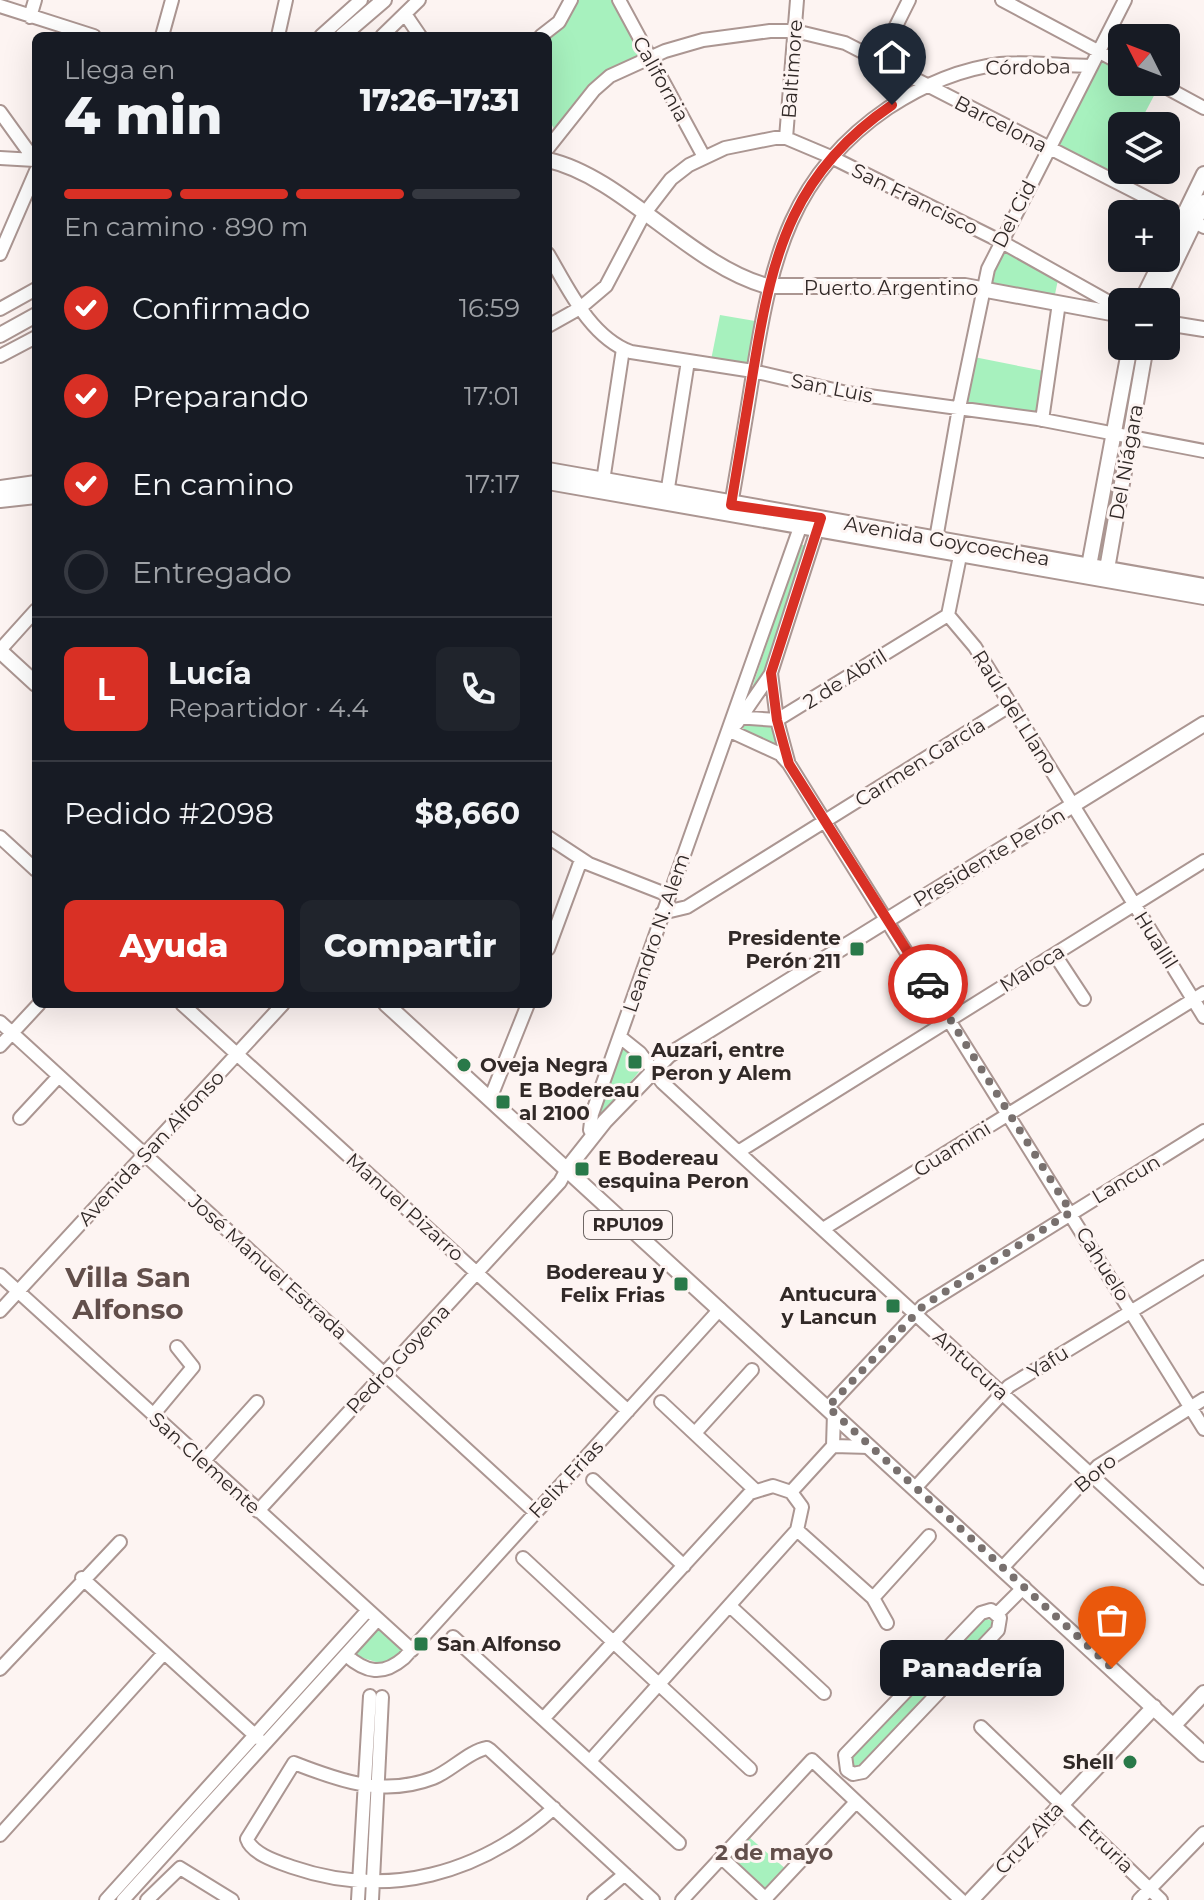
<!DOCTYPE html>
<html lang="es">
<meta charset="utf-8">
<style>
:root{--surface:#171b24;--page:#20242c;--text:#f1f3f6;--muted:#9ea1a6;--line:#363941;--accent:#d93025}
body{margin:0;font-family:Montserrat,sans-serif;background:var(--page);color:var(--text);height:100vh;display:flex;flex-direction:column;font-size:30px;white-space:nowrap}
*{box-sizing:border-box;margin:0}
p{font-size:26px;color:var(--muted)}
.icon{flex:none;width:44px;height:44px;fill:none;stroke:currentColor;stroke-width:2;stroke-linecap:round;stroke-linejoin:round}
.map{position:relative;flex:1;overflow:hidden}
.details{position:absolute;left:32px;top:32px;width:520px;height:976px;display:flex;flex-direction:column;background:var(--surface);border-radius:12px;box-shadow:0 8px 32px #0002}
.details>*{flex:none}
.needle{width:52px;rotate:312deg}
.buttons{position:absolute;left:1108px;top:24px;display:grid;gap:16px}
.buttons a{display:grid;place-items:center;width:72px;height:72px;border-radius:12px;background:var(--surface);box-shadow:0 8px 32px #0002;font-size:40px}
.pin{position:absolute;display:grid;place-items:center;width:68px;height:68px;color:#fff;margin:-82px -34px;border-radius:50% 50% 50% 0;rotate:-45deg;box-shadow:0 0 8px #0007}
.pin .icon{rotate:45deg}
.courier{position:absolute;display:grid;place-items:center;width:80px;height:80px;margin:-40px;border:6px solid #d93025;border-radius:50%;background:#fff;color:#222;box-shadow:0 2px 10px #0007}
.bubble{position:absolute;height:56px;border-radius:12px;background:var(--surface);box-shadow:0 8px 32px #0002;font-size:26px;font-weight:800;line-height:56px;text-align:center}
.headline em{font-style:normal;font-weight:800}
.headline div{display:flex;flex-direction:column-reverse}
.headline{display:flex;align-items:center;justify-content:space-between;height:136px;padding:0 32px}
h1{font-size:52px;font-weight:800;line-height:60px}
.bar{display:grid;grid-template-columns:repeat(4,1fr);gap:12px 8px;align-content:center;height:96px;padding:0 32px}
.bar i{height:10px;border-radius:6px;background:var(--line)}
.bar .selected{background:var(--accent)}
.bar p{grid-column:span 4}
.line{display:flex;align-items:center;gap:20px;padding:0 32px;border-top:2px solid var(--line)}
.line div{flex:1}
.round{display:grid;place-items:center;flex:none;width:84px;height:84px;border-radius:12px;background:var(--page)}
ol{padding:0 32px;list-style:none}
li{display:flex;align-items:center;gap:24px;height:88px}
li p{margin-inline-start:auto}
li .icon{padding:8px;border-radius:50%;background:var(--accent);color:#fff;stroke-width:4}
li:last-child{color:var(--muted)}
li i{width:44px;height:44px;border:4px solid var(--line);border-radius:50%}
.primary-button{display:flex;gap:16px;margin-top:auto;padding:16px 32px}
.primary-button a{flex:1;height:92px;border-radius:12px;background:var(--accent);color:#fff;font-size:32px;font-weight:800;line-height:92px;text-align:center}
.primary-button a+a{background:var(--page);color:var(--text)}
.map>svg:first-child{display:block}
.green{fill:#a7f1be}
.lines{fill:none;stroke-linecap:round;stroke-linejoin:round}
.minor-casing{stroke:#ab9692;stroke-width:16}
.major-casing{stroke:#ab9692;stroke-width:18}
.minor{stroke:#fff;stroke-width:12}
.major{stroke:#fff;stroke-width:14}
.done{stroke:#78706e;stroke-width:8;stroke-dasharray:0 14.4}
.route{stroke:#d93025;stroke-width:10}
.poi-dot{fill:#297949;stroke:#fdf4f2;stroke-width:3}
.labels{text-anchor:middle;stroke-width:6;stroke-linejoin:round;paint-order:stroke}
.shield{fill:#fdf4f2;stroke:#6e6664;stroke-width:2}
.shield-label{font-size:18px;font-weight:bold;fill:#312927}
.street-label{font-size:20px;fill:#312927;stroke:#fdf4f2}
.poi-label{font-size:20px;font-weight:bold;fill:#312927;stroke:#fdf4f2;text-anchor:start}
.neighbourhood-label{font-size:22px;font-weight:bold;fill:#624f4b;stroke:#fdf4f2}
.district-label{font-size:28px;font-weight:bold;fill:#624f4b;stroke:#fdf4f2}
</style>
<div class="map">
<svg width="1204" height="1900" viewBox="0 0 1204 1900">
<rect width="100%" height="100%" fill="#fdf4f2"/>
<!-- green -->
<path class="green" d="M574,0H613L643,56L610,72L555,131L548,117V36Z
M1102,61L1122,72V82H1142L1157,90L1138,126H1122V156L1112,175L1056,145Z
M1001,245L1059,275L1054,299L986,284Z
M720,315L761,322L751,368L711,360Z
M974,357L1044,371L1038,415L962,405Z
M1116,437L1128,439L1104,562L1095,560Z
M800,544L809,547L768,667L746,706Z
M745,723L772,726L778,750L741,734Z
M623,1045L643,1067L601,1117L597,1113Z
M984,1618L992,1621V1629L934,1689L922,1678Z
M380,1628L406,1650L382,1664L354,1655Z
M913,1686L927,1699L863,1766L851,1768L847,1756Z
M750,1838L787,1870L764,1891L731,1858Z"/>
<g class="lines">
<!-- minor casing -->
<g class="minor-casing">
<path id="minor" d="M619,0L704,157
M1002,0L1122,64
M0,6L94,36
M405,14L420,36
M30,17L35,0
M162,36L172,0
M278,36L286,0
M321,36L361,0
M382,36L419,0
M541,36L559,22L571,0
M879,60L909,0
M1156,82L1204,108
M0,112L36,162
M786,138L797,0
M548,148L594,90L610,76L665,51L703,40L770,31H795L845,43L1204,227
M0,158L35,160
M0,254L36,171
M548,254C568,288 590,337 631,352L753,371L847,393L1038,419L1204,451
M0,309L36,289
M548,326L580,308L606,286L644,214L671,179L689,165L725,148L775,138H786L831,157L1000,241L1107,301L1122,315
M0,356L36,337
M1042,420L1059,303
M603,481L623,349
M667,494L688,361
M731,505C739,459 747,413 754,367C772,258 791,174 888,108C923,85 959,69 1000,64C1029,61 1062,66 1091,66
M936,539L959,408L988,269L1125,0
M948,615L975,647L1204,1017
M948,615L960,556
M0,650L36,610
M735,717L777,720L948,615
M737,723L770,675
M730,731L780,754L789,764L1204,1429
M788,761L777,720L771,673L820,521
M0,837L36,870
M548,837L589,864L668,895
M662,913L687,907L1011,705
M548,949L581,860
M1055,955L1084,999
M182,1004L628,1411
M0,1022L535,1512
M620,1037L640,1053L662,1082L738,1152L1204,1578
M0,1046L39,1004
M490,1099L528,1004
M20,1118L59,1076
M593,1135L590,1130L592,1114L803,519
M738,1152L1204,861
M823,1229L1204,993
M0,1275L412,1650
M0,1311L283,1004
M661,1402L755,1490
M828,1407L923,1306L1204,1131
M834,1413L833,1446L791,1492L802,1507L797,1530L873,1598L887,1623
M153,1415L193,1367L177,1347
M695,1433L752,1370
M833,1446L870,1447
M203,1462L257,1402
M593,1480L684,1566
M916,1487L1009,1386L1204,1267
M258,1511L560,1182L567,1169
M523,1558L750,1769
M1003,1567L1098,1466L1204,1399
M82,1578L258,1738
M873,1598L929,1536
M730,1606L824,1693
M991,1610L1000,1618L998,1630L863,1772L853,1774L847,1770L845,1755L981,1613Z
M997,1614L1024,1587
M453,1637L679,1843
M346,1655C366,1673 383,1676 404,1658L720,1309
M0,1669L120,1542
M543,1719L750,1493L773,1486L791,1492
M981,1727L1161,1900
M590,1761L797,1530
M554,1808C480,1874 388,1900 292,1867C278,1862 252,1854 247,1839L294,1763C340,1781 384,1797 433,1778C451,1771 469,1751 487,1748L490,1750L653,1900
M0,1835L164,1653
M723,1859L767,1900
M106,1900L368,1610
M123,1900L378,1619
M147,1900L180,1868L232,1900
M358,1900L370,1696
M372,1900L382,1697
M594,1900L625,1874
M682,1900L812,1760L961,1900
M764,1900L856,1802
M1139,1900L1204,1833"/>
</g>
<!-- major casing -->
<g class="major-casing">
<path id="major" d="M342,36L384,0
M548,160C623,177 690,265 767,286H965L1122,315
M1166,252L1204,174
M1141,302L1163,258
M1156,302L1204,202
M1166,323L1204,329
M0,335L36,315
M548,470L1204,586
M548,482L1204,597
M0,488L36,483
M0,500L36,496
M1089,566L1130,346
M1107,569L1146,346
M0,651L36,684
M386,1004L1204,1754
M567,1169L605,1121L669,1055L1204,724
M1174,1725L1204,1693
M971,1900L1154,1707"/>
</g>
<!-- minor -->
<use href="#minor" class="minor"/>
<!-- major -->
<use href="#major" class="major"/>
</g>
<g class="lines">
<!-- done -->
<path class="done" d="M928,984L1071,1212L923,1306L828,1407L1112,1668"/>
<!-- route -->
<path class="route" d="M892,105C795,171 773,250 755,360C747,408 739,457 731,505L821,518L771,673L777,720L789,764L928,984"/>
</g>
<!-- markers -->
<g class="poi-dot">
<rect x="849" y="941" width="16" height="16" rx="4"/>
<rect x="627" y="1054" width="16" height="16" rx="4"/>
<circle cx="464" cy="1065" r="8"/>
<rect x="495" y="1094" width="16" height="16" rx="4"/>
<rect x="574" y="1161" width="16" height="16" rx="4"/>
<rect x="673" y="1276" width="16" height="16" rx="4"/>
<rect x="885" y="1298" width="16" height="16" rx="4"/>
<rect x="413" y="1636" width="16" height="16" rx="4"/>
<circle cx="1130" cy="1762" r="8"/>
</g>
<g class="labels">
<!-- shield labels -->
<rect class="shield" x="584" y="1211" width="88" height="28" rx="6"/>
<g class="shield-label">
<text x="628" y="1231">RPU109</text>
</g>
<!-- street labels -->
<g class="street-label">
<text transform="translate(1028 67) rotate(-1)" y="7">Córdoba</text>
<text transform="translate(792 69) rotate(-86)" y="7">Baltimore</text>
<text transform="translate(661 79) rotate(61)" y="7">California</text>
<text transform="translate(1001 124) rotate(27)" y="7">Barcelona</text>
<text transform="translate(915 199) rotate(26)" y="7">San Francisco</text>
<text transform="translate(1014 214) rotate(-63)" y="7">Del Cid</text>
<text x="891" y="295">Puerto Argentino</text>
<text transform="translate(832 388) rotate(11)" y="7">San Luis</text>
<text transform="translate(1126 462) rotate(-80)" y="7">Del Niágara</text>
<text transform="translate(947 541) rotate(10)" y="7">Avenida Goycoechea</text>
<text transform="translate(845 679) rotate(-32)" y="7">2 de Abril</text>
<text transform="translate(1015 712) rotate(58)" y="7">Raúl del Llano</text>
<text transform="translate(920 762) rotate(-32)" y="7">Carmen García</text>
<text transform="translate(989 857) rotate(-31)" y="7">Presidente Perón</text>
<text transform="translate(656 933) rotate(-71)" y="7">Leandro N. Alem</text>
<text transform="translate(1156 940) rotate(58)" y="7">Huallil</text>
<text transform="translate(1032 968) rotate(-32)" y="7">Maloca</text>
<text transform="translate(151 1148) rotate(-47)" y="7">Avenida San Alfonso</text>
<text transform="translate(952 1149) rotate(-32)" y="7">Guamini</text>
<text transform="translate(1126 1179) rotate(-31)" y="7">Lancun</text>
<text transform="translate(405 1207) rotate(42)" y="7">Manuel Pizarro</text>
<text transform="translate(1103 1264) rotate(58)" y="7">Cahuelo</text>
<text transform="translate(268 1267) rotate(42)" y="7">José Manuel Estrada</text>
<text transform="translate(398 1359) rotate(-47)" y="7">Pedro Goyena</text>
<text transform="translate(1048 1362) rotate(-32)" y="7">Yafu</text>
<text transform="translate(971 1365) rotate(42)" y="7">Antucura</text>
<text transform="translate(205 1463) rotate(42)" y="7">San Clemente</text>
<text transform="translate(1095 1473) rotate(-40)" y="7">Boro</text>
<text transform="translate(566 1479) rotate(-47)" y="7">Felix Frias</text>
<text transform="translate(1029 1838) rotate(-47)" y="7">Cruz Alta</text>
<text transform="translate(1106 1846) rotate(44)" y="7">Etruria</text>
</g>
<!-- poi labels -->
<g class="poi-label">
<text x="841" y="945" text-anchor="end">Presidente<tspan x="841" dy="23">Perón 211</tspan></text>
<text x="651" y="1057">Auzari, entre<tspan x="651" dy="23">Peron y Alem</tspan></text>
<text x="480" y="1072">Oveja Negra</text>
<text x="519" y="1097">E Bodereau<tspan x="519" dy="23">al 2100</tspan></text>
<text x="598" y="1165">E Bodereau<tspan x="598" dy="23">esquina Peron</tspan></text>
<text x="665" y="1279" text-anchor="end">Bodereau y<tspan x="665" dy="23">Felix Frias</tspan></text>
<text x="877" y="1301" text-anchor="end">Antucura<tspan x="877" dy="23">y Lancun</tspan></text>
<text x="437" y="1651">San Alfonso</text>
<text x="1114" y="1769" text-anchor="end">Shell</text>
</g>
<!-- neighbourhood labels -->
<g class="neighbourhood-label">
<text x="774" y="1860">2 de mayo</text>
</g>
<!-- district labels -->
<g class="district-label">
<text x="128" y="1287">Villa San<tspan x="128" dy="32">Alfonso</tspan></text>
</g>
</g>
</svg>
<div class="buttons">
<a><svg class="needle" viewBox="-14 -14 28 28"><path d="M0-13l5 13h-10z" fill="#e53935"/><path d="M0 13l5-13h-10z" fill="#9ea1a6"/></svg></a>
<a><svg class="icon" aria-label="layers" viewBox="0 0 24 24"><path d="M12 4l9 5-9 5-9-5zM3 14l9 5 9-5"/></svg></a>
<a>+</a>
<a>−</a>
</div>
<div class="pin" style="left:1112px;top:1668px;background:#ea580c"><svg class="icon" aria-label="bag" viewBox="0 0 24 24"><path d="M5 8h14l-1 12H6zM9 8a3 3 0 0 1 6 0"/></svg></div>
<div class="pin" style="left:892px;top:105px;background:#1f2937"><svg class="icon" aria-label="home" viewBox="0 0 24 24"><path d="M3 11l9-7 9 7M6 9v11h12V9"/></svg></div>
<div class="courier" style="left:928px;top:984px"><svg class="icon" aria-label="car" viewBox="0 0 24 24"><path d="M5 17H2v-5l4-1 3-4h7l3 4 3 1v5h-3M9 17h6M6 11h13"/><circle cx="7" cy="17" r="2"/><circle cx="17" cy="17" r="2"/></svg></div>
<div class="bubble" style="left:880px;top:1640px;width:184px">Panadería</div>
<section class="details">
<div class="headline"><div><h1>4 min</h1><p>Llega en</p></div><em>17:26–17:31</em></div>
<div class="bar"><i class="selected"></i><i class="selected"></i><i class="selected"></i><i></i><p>En camino · 890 m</p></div>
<ol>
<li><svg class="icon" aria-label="check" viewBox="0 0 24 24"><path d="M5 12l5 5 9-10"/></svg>Confirmado<p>16:59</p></li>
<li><svg class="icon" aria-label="check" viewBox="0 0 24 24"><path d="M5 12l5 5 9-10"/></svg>Preparando<p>17:01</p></li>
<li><svg class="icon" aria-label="check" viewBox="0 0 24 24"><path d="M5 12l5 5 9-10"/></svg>En camino<p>17:17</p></li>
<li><i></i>Entregado</li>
</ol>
<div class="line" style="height:144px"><b class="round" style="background:var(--accent);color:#fff">L</b><div><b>Lucía</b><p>Repartidor · 4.4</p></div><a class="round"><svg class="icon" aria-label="phone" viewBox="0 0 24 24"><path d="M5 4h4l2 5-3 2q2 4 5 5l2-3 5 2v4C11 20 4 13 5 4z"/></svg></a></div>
<div class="line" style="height:104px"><div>Pedido #2098</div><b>$8,660</b></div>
<div class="primary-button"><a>Ayuda</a><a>Compartir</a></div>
</section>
</div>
